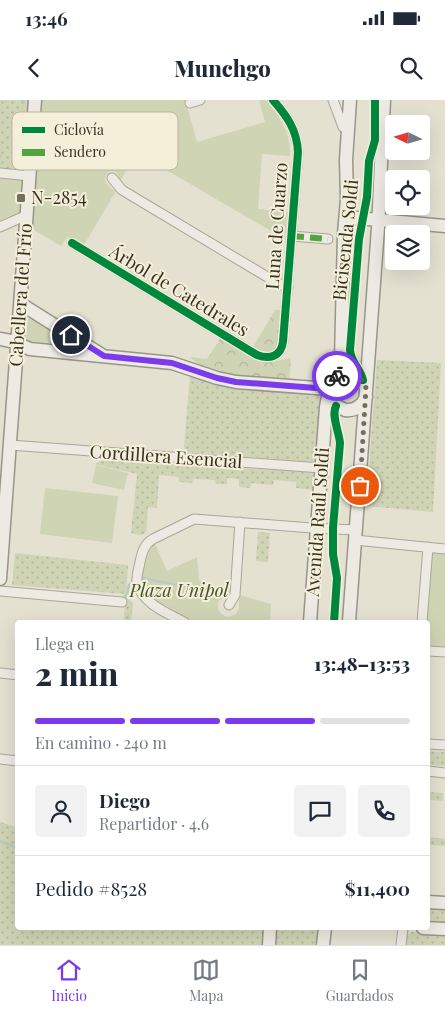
<!DOCTYPE html>
<html lang="es">
<meta charset="utf-8">
<style>
:root{--surface:#fff;--page:#f2f2f3;--text:#1f2937;--muted:#747a83;--line:#e0e1e3;--accent:#7c3aed}
body{margin:0;font-family:"Playfair Display",serif;background:var(--page);color:var(--text);height:100vh;display:flex;flex-direction:column;font-size:19px;white-space:nowrap}
*{box-sizing:border-box;margin:0}
p{font-size:16px;color:var(--muted)}
.icon{flex:none;width:28px;height:28px;fill:none;stroke:currentColor;stroke-width:2;stroke-linecap:round;stroke-linejoin:round}
.map{position:relative;flex:1;overflow:hidden}
.side{position:absolute;left:15px;top:520px;width:415px;height:310px;display:flex;flex-direction:column;background:var(--surface);border-radius:5px;box-shadow:0 5px 20px #0002}
.side>*{flex:none}
.needle{width:32px;rotate:275deg}
.tools{position:absolute;left:385px;top:15px;display:grid;gap:10px}
.tools a{display:grid;place-items:center;width:45px;height:45px;border-radius:5px;background:var(--surface);box-shadow:0 5px 20px #0002;font-size:25px}
.pin{position:absolute;display:grid;place-items:center;width:42px;height:42px;color:#fff;margin:-21px;border:2px solid #fff;border-radius:50%;box-shadow:0 1px 5px #0007}
.courier{position:absolute;display:grid;place-items:center;width:50px;height:50px;margin:-25px;border:4px solid #7c3aed;border-radius:50%;background:#fff;color:#222;box-shadow:0 1px 6px #0007}
.overview em{font-style:normal;font-weight:800}
.overview div{display:flex;flex-direction:column-reverse}
.overview{display:flex;align-items:center;justify-content:space-between;height:85px;padding:0 20px}
h1{font-size:32px;font-weight:800;line-height:38px}
.bar{display:grid;grid-template-columns:repeat(4,1fr);gap:8px 5px;align-content:center;height:60px;padding:0 20px}
.bar i{height:6px;border-radius:4px;background:var(--line)}
.bar .active{background:var(--accent)}
.bar p{grid-column:span 4}
.line{display:flex;align-items:center;gap:12px;padding:0 20px;border-top:1px solid var(--line)}
.line div{flex:1}
.round{display:grid;place-items:center;flex:none;width:52px;height:52px;border-radius:5px;background:var(--page)}
.status{display:flex;justify-content:space-between;align-items:center;height:35px;padding:0 25px;background:var(--surface);direction:ltr}
.status svg{height:14px;fill:currentColor}
header{display:flex;justify-content:space-between;align-items:center;height:65px;padding:0 20px;background:var(--surface);font-size:22px;font-weight:800}
.tab-bar{display:flex;justify-content:space-around;align-items:center;height:70px;border-top:1px solid var(--line);background:var(--surface);font-size:14px;color:var(--muted)}
.tab-bar a{display:grid;justify-items:center;gap:2px}
.tab-bar .active{color:var(--accent)}
.map>svg:first-child{display:block}
.grass{fill:url(#grass-dots)}
.forest{fill:url(#forest-crowns)}
.park{fill:#cfd4b5}
.lines{fill:none;stroke-linecap:round;stroke-linejoin:round}
.stream{stroke:#bbcac3;stroke-width:2.5}
.street-casing{stroke:#aaa699;stroke-width:11}
.secondary-casing{stroke:#99958a;stroke-width:15}
.street{stroke:#eceae2;stroke-width:9}
.secondary{stroke:#eceae2;stroke-width:12}
.quiet{stroke:#53a441;stroke-width:6;stroke-dasharray:12 6;stroke-linecap:butt}
.cycleway-casing{stroke:#f3efd9;stroke-width:11}
.cycleway{stroke:#00873e;stroke-width:8}
.done{stroke:#756e5f;stroke-width:5;stroke-dasharray:0 9}
.route{stroke:#7c3aed;stroke-width:6}
.poi-dot{fill:#756e5f;stroke:#f3efd9;stroke-width:2}
.labels{text-anchor:middle;stroke-width:4;stroke-linejoin:round;paint-order:stroke}
.poi-label{font-size:18px;fill:#393022;stroke:#f3efd9;text-anchor:start}
.street-label{font-size:18px;fill:#393022;stroke:#f3efd9}
.park-label{font-size:18px;font-style:italic;fill:#43532a;stroke:#f3efd9}
.key{fill:#f3efd9;stroke:#bbb6a2;stroke-width:1}
.key-label{font-size:14px;fill:#393022}
</style>
<div class="status"><b>13:46</b><svg viewBox="0 0 49 12"><path d="M0 12V9h3v3zM5 12V6h3v6zM10 12V3h3v9zM15 12V0h3v12zM26 1h20v11H26zM47 4h2v5h-2z"/></svg></div>
<header><svg class="icon" aria-label="back" viewBox="0 0 24 24"><path d="M15 5l-7 7 7 7"/></svg>Munchgo<svg class="icon" aria-label="search" viewBox="0 0 24 24"><circle cx="10" cy="10" r="6"/><path d="M15 15l6 6"/></svg></header>
<div class="map">
<svg width="445" height="845" viewBox="0 0 445 845">
<defs>
<pattern id="grass-dots" width="8" height="8" patternUnits="userSpaceOnUse" patternTransform="scale(1.25)"><rect width="8" height="8" fill="#cfd4b5"/><path d="M2 2h.1M6 6h.1" fill="none" stroke="#b2b69b" stroke-width="1.8" stroke-linecap="round"/></pattern>
<pattern id="forest-crowns" width="20" height="18" patternUnits="userSpaceOnUse" patternTransform="scale(1.25)"><rect width="20" height="18" fill="#cfd4b5"/><path d="M2 6a3 3 0 1 1 6 0M12 15a3 3 0 1 1 6 0" fill="none" stroke="#b2b69b"/></pattern>
</defs>
<rect width="100%" height="100%" fill="#e4e1d1"/>
<!-- grass -->
<path class="grass" d="M0,0H29L23,65L20,70L0,69Z
M377,260L441,263L433,412L366,406Z
M190,275L320,294L321,298L316,360L314,362L187,352L184,347Z
M102,360L310,372L315,376L314,390L296,388V382L274,380L273,385L251,383L250,388L239,387V379L227,378V384H216L215,380L193,379L192,383L179,382V377L159,375L157,408L148,407L146,433L141,435L131,433L137,374L94,364Z
M258,432L270,433L268,462L256,461Z
M15,453L128,465L126,494L133,504L131,522H124L125,494L12,485Z
M428,651L445,652V666L428,665Z
M428,692L443,693V701L428,700Z
M0,722L17,727L18,828H265L263,845H0Z
M428,737L445,739V746L428,745Z
M428,808L445,809V825L428,823Z
M275,828H318L317,845H274Z
M411,832L445,834V845H406L407,836Z"/>
<!-- forest -->
<path class="forest" d="M275,210H282C280,231 284,264 253,247Z
M221,237L262,262H272L291,258L289,283C255,280 217,280 189,257L207,259Z"/>
<!-- park -->
<path class="park" d="M42,0H189L186,2L197,42L265,22L259,0H266C280,18 291,32 290,56L262,54L258,109L287,112L285,139L137,53L120,81C117,76 119,70 110,71C100,79 107,86 116,91L84,145L69,137L66,139L61,146L32,129Z
M0,77L19,79L23,81L24,86L20,114L0,123Z
M30,217L75,244L74,245L28,241L26,237L28,219Z
M96,365L128,373L124,390L92,383Z
M45,388L118,396L112,443L40,434Z
M154,441L167,471L197,457L199,480L218,488L232,489L231,492L219,501C216,509 220,515 228,517L236,514L239,508V495L243,496L271,504L270,522H272H191L151,499C133,484 142,457 154,441Z
M434,453L445,454V549L428,547V522H425L431,456Z"/>
<g class="lines">
<!-- stream -->
<path class="stream" d="M22,0L24,2
M48,12C56,21 68,26 80,24C84,24 87,23 91,25C102,28 104,41 113,47C120,52 127,47 135,52
M0,55L1,56
M139,480L142,478L212,492L223,496
M125,496L127,494L129,485L134,481
M0,741L18,748"/>
<!-- street casing -->
<g class="street-casing">
<path id="street" d="M333,0L343,27L348,30
M190,3L200,0
M0,73L30,76
M112,78L122,90L279,184L288,187
M0,127L27,115
M292,136L328,139
M72,143L257,255C270,260 281,256 283,242L298,52C297,30 287,16 273,0
M10,345L321,368
M355,440L445,449
M0,491L122,502
M229,505L235,495L240,422
M184,522C167,513 141,503 137,482C136,476 139,469 140,462C142,453 144,444 153,439L194,419L312,428L356,430
M422,522L428,447
M428,551L445,552
M0,573L18,575
M428,644L445,645
M0,659L18,661
M428,671L445,673
M401,845L403,828"/>
</g>
<!-- secondary casing -->
<g class="secondary-casing">
<path id="secondary" d="M345,123L349,119L357,118L445,126
M21,204L102,255
M0,239L11,241L30,249L172,263L217,278L236,282L329,289
M335,278C347,269 363,274 366,289
M329,292L333,304L345,310C355,311 362,306 366,297
M0,479L35,0
M310,522L326,307L330,286L336,275L341,260L344,134L347,99L346,60L350,0
M349,522L378,128L384,0
M428,802L445,803
M423,828L445,829
M269,845L270,828
M323,845L325,828"/>
</g>
<!-- street -->
<use href="#street" class="street"/>
<!-- secondary -->
<use href="#secondary" class="secondary"/>
<!-- quiet -->
<path class="quiet" d="M292,136L328,139"/>
<!-- cycleway casing -->
<g class="cycleway-casing">
<path id="cycleway" d="M72,143L257,255C270,260 281,256 283,242L298,52C297,30 287,16 273,0
M363,280C360,268 351,263 350,250L359,139L367,97L369,61L375,40V0
M334,522L337,478L333,454V428L340,343C339,332 331,315 336,306"/>
</g>
<!-- cycleway -->
<use href="#cycleway" class="cycleway"/>
</g>
<g class="lines">
<!-- done -->
<path class="done" d="M337,276C349,269 362,275 366,288L360,386"/>
<!-- route -->
<path class="route" d="M71,235L104,256L172,263L217,278L236,282L329,289L331,283L337,276"/>
</g>
<!-- markers -->
<rect class="poi-dot" x="16" y="93" width="10" height="10" rx="2.5"/>
<g class="labels">
<!-- poi labels -->
<g class="poi-label">
<text x="31" y="104">N-2854</text>
</g>
<!-- street labels -->
<g class="street-label">
<text transform="translate(277 126) rotate(-86)" y="6">Luna de Cuarzo</text>
<text transform="translate(346 140) rotate(-84)" y="6">Bicisenda Soldi</text>
<text transform="translate(179 191) rotate(31)" y="6">Árbol de Catedrales</text>
<text transform="translate(21 195) rotate(-86)" y="6">Cabellera del Frío</text>
<text transform="translate(166 357) rotate(4)" y="6">Cordillera Esencial</text>
<text transform="translate(318 422) rotate(-86)" y="6">Avenida Raúl Soldi</text>
</g>
<!-- park labels -->
<g class="park-label">
<text x="179" y="497">Plaza Unipol</text>
</g>
</g>
<!-- legend -->
<rect x="12" y="12" width="166" height="58" rx="8" class="key"/>
<rect x="22" y="27" width="23" height="6" fill="#00873e"/>
<rect x="22" y="49" width="23" height="7" fill="#53a441"/>
<g class="key-label">
<text x="54" y="35">Ciclovía</text>
<text x="54" y="57">Sendero</text>
</g>
</svg>
<div class="tools">
<a><svg class="needle" viewBox="-14 -14 28 28"><path d="M0-13l5 13h-10z" fill="#e53935"/><path d="M0 13l5-13h-10z" fill="#747a83"/></svg></a>
<a><svg class="icon" aria-label="locate" viewBox="0 0 24 24"><circle cx="12" cy="12" r="6"/><path d="M12 2v4M12 18v4M2 12h4M18 12h4"/></svg></a>
<a><svg class="icon" aria-label="layers" viewBox="0 0 24 24"><path d="M12 4l9 5-9 5-9-5zM3 14l9 5 9-5"/></svg></a>
</div>
<div class="pin" style="left:360px;top:386px;background:#ea580c"><svg class="icon" aria-label="bag" viewBox="0 0 24 24"><path d="M5 8h14l-1 12H6zM9 8a3 3 0 0 1 6 0"/></svg></div>
<div class="pin" style="left:71px;top:235px;background:#1f2937"><svg class="icon" aria-label="home" viewBox="0 0 24 24"><path d="M3 11l9-7 9 7M6 9v11h12V9"/></svg></div>
<div class="courier" style="left:337px;top:276px"><svg class="icon" aria-label="bike" viewBox="0 0 24 24"><circle cx="6" cy="16" r="4"/><circle cx="18" cy="16" r="4"/><path d="M6 16l4-8h5l3 8M10 8l3 8H6M13 5h3"/></svg></div>
<section class="side">
<div class="overview"><div><h1>2 min</h1><p>Llega en</p></div><em>13:48–13:53</em></div>
<div class="bar"><i class="active"></i><i class="active"></i><i class="active"></i><i></i><p>En camino · 240 m</p></div>
<div class="line" style="height:90px"><a class="round"><svg class="icon" aria-label="person" viewBox="0 0 24 24"><circle cx="12" cy="8" r="4"/><path d="M4 21q1-7 8-7t8 7"/></svg></a><div><b>Diego</b><p>Repartidor · 4.6</p></div><a class="round"><svg class="icon" aria-label="chat" viewBox="0 0 24 24"><path d="M4 5h16v11H9l-5 4z"/></svg></a><a class="round"><svg class="icon" aria-label="phone" viewBox="0 0 24 24"><path d="M5 4h4l2 5-3 2q2 4 5 5l2-3 5 2v4C11 20 4 13 5 4z"/></svg></a></div>
<div class="line" style="height:65px"><div>Pedido #8528</div><b>$11,400</b></div>
</section>
</div>
<nav class="tab-bar">
<a class="active"><svg class="icon" aria-label="home" viewBox="0 0 24 24"><path d="M3 11l9-7 9 7M6 9v11h12V9"/></svg>Inicio</a>
<a><svg class="icon" aria-label="map" viewBox="0 0 24 24"><path d="M3 6l6-2 6 2 6-2v14l-6 2-6-2-6 2zM9 4v14M15 6v14"/></svg>Mapa</a>
<a><svg class="icon" aria-label="saved" viewBox="0 0 24 24"><path d="M7 4h10v16l-5-4-5 4z"/></svg>Guardados</a>
</nav>
